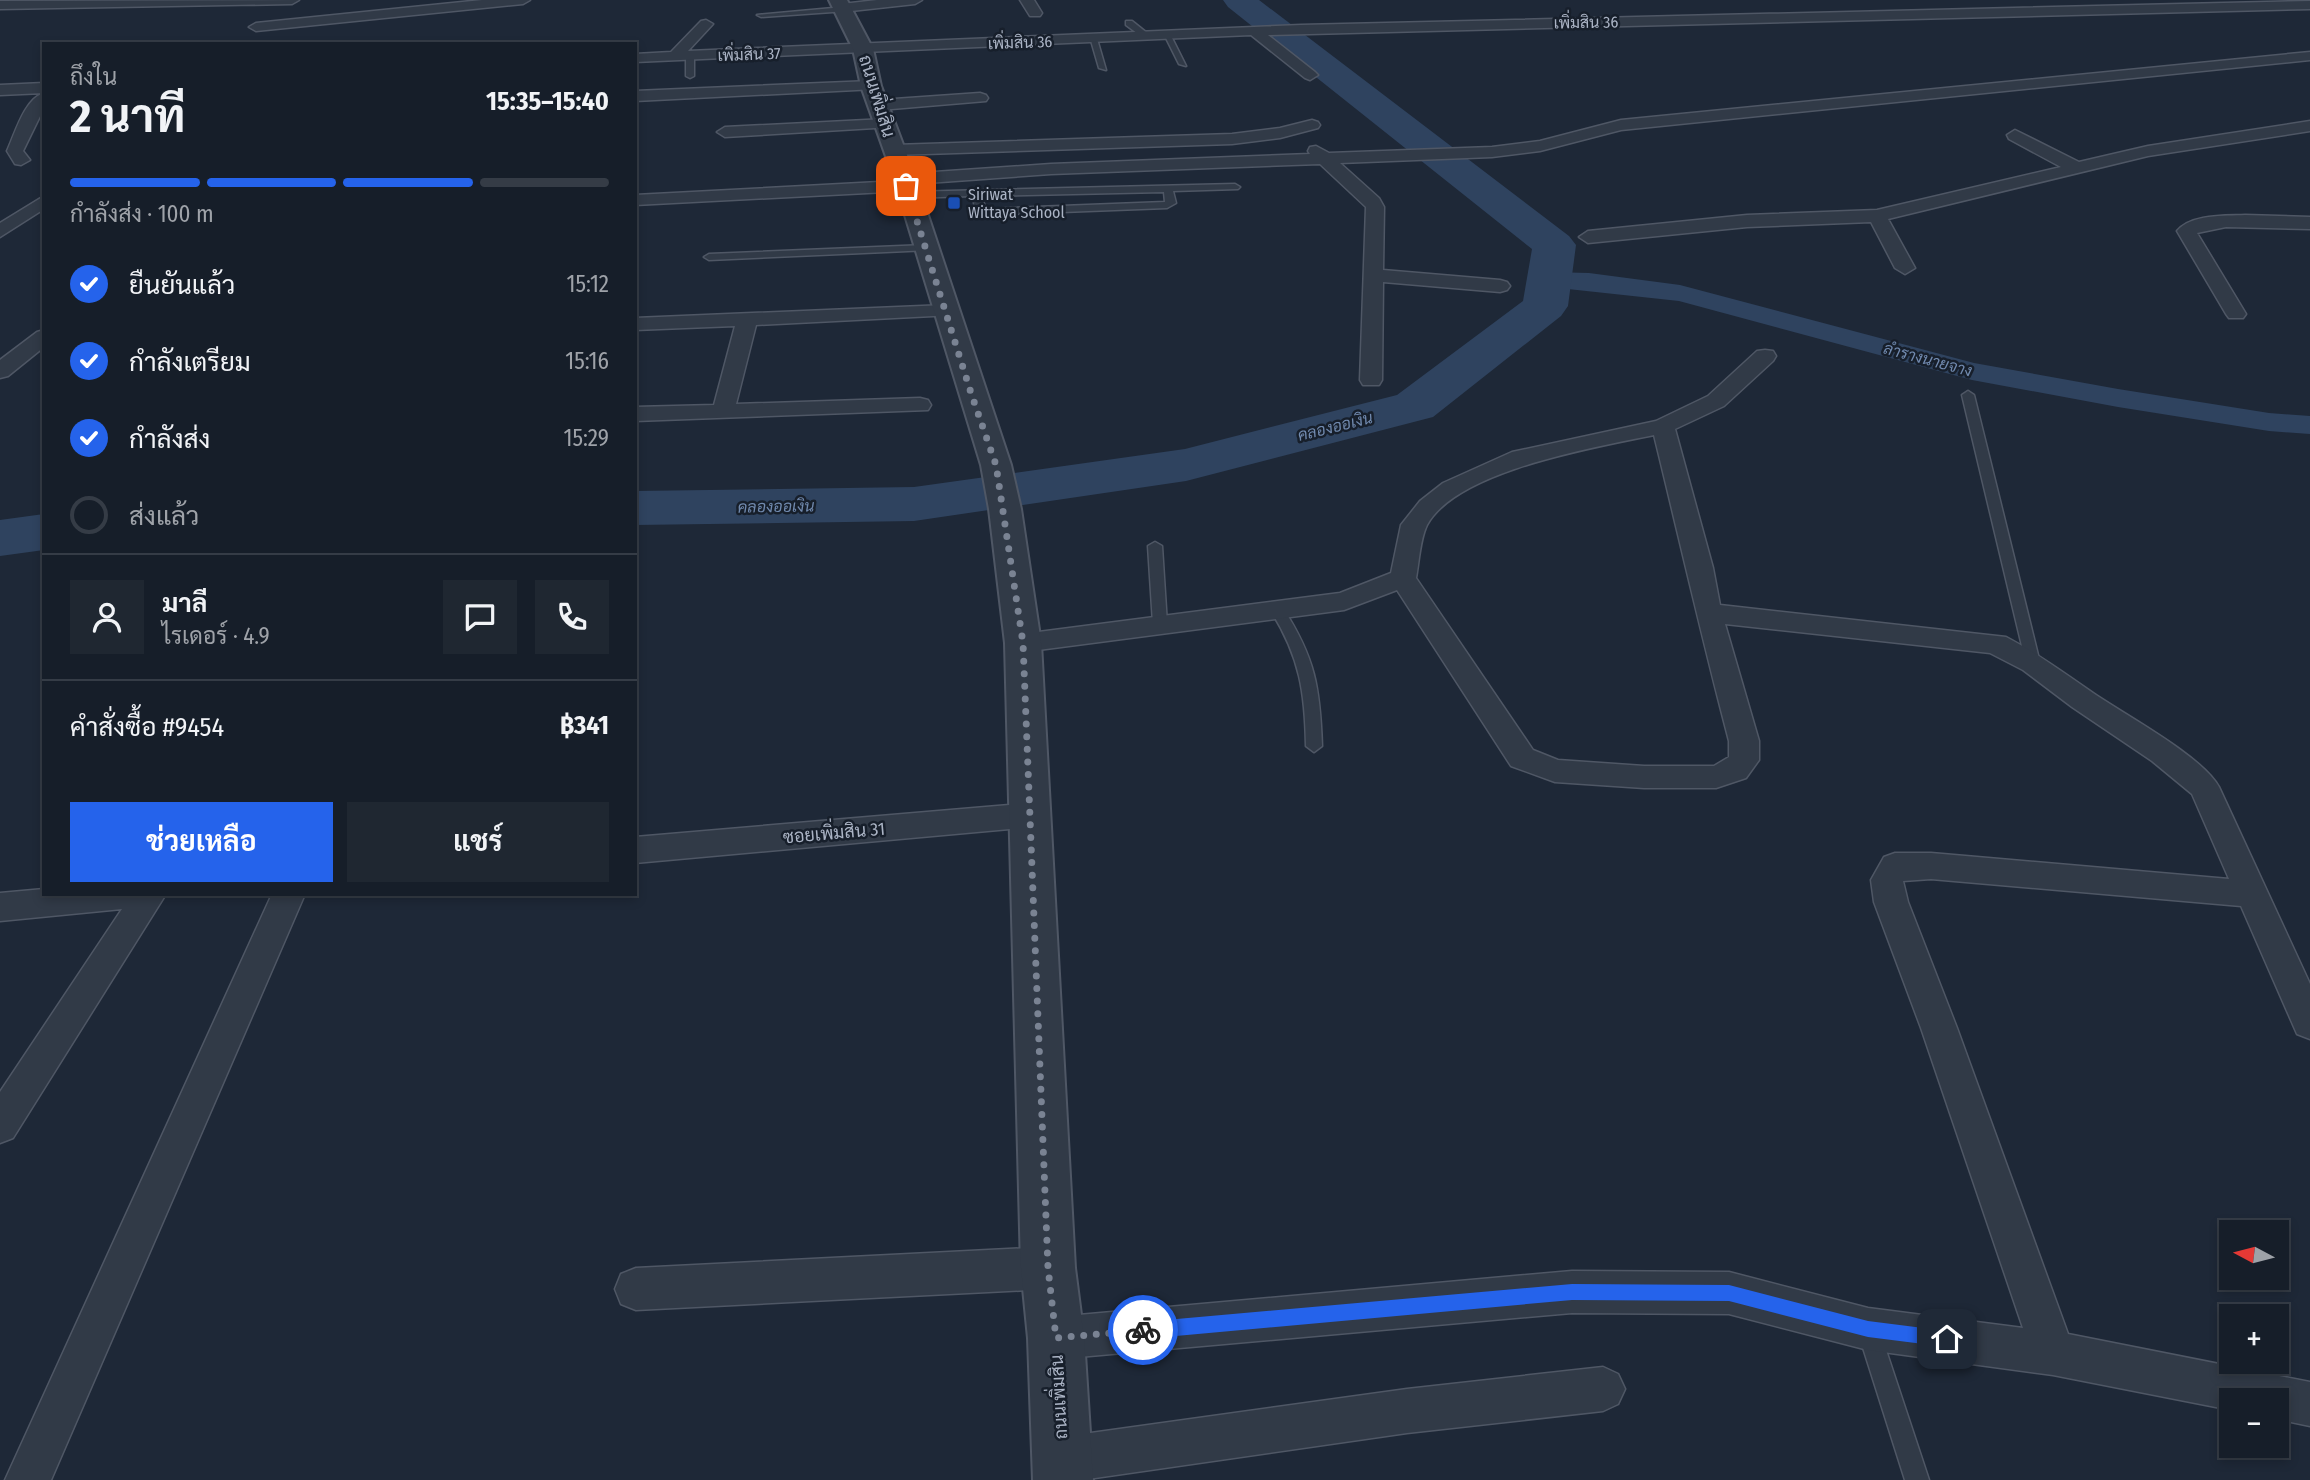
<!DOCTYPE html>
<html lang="th">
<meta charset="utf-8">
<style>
:root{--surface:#161e29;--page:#1f2731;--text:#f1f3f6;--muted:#9ea2a8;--line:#353c46;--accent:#2563eb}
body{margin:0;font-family:"Fira Sans Condensed",Sarabun,sans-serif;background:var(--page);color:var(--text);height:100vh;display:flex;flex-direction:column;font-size:26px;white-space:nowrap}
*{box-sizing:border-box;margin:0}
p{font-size:23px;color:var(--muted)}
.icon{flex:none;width:38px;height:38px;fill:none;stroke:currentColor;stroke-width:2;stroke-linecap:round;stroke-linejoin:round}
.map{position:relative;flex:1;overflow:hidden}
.drawer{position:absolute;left:42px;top:42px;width:595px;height:854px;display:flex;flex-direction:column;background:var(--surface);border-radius:0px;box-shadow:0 4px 10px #0003,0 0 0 2px var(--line)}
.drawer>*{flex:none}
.needle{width:46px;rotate:277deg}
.fabs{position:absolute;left:2219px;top:1220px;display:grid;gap:14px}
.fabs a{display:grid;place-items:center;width:70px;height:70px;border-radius:0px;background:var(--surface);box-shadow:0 4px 10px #0003,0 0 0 2px var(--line);font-size:35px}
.pin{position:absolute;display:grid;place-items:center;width:60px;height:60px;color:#fff;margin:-30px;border-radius:14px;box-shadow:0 4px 10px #0006}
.courier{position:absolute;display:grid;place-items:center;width:70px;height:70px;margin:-35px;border:5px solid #2563eb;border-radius:50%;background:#fff;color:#222;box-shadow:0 2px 9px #0007}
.head em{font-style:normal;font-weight:700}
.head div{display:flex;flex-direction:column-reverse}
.head{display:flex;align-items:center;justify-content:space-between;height:119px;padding:0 28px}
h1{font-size:46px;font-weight:700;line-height:52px}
.bar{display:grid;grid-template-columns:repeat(4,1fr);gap:10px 7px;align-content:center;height:84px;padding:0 28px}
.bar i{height:9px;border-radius:5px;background:var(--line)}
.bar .active{background:var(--accent)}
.bar p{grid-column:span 4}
.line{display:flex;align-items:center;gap:18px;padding:0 28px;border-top:2px solid var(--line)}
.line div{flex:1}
.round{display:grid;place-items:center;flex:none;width:74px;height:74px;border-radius:0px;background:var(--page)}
ol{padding:0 28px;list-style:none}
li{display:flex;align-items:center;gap:21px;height:77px}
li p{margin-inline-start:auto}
li .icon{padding:7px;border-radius:50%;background:var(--accent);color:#fff;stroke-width:4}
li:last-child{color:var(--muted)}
li i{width:38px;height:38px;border:4px solid var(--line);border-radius:50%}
.button{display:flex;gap:14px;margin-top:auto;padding:14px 28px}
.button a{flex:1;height:80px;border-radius:0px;background:var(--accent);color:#fff;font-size:28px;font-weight:700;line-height:80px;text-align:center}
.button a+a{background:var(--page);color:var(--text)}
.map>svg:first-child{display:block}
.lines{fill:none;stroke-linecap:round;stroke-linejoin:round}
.canal{fill:#2f435f;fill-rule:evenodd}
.river{fill:#2f435f;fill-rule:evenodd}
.service-casing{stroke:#4f5765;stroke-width:3}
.minor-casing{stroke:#4f5765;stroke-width:3}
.tertiary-casing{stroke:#4f5765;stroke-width:4}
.service{fill:#313a47;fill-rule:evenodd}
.minor{fill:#313a47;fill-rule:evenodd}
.tertiary{fill:#313a47;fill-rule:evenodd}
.route{fill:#2563eb}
.done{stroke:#7a8393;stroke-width:7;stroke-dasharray:0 12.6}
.transit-dot{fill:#1a4fb4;stroke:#171f2b;stroke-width:2.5}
.labels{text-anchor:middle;stroke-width:5;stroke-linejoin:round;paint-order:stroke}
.far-street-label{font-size:16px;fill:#abb4c5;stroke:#171f2b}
.far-poi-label{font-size:16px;fill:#abb4c5;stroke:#171f2b;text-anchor:start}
.far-water-label{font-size:16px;font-style:italic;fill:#718aaf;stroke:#171f2b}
.street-label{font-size:18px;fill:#abb4c5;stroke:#171f2b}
</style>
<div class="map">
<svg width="2310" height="1480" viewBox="0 0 2310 1480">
<rect width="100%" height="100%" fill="#1e2837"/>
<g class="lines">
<!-- canal -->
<path class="canal" d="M1549,272L1589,273L1680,285L1974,363L2118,389L2269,413L2310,416V434L2269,431L2118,407L1972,380L1679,301L1540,286L1536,280L1540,274Z"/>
<!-- river -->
<path class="river" d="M1223,0H1259L1569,236L1576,245L1568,306L1561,316L1433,417L1186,481L914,521L635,525V491L914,487L1185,449L1397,395L1523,301L1532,249L1228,7Z
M44,514V550L0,556V520Z"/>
<!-- service casing -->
<g class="service-casing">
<path id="service" d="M844,7L847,11L761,17L757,15Z
M1126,21H1132L1152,37L1145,39L1126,25Z
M1164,34L1171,36L1186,66L1179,64Z
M1090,37L1097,39L1106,70L1099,68Z
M690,54L694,56V76L690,78L686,76V56Z
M1235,184L1240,187L1238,189L1173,191L1176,203L1167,208L984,215L976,210L972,196L909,198L904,195L909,192ZM1164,192L1165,202L986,209L981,196Z
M926,245L930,246V250L709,260L704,257L709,254Z
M1968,391L1974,395L2040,663L2033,668L2026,663L1962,395Z
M1155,542L1162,546L1167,624L1160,629L1153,624L1148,546Z
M1278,606L1283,608C1315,658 1320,687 1322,746L1314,752L1306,746C1305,692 1300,658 1271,611Z
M1869,1321L1877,1324L1880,1332L1929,1480H1905L1858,1332L1861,1324Z"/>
</g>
<!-- minor casing -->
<g class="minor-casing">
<path id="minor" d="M299,0L292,4L0,9V1Z
M482,0H530L523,4L256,31L249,27L256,23Z
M877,0H922L915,4L842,12L835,8L842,4Z
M1020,0H1034L1042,13L1040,16H1030Z
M2310,1V9L1268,35L1315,72L1318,75L1310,80L1305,78L1251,35L635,62V54L671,52L701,21L706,20L713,24L688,51L1301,25Z
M2310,52V60L1621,130L1540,151L1492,157L1340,163L1379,198L1384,207L1383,270L1500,280L1507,282L1510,286L1507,290L1500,292L1383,282L1382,380L1379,385H1363L1360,380L1366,207L1320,164L1051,174L913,184L912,190L906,191L635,205V195L898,181L899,175L905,174L1051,164L1310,154L1308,151L1310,147L1316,146L1329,153L1492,147L1540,141L1621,120Z
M871,81L876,83L879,86L876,89L635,101V91Z
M44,83V93L0,95V85Z
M44,93V108L23,151L30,160L21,165L15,164L7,151C15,134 24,99 44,93Z
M980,93L986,95L988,98L986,101L880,110L872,105L880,100Z
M886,119L892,121L894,124L892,127L725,137L717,132L725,127Z
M1312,120L1318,122L1320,125L1318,128L1280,138L1232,144L894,155L886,150L894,145L1232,134L1280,128Z
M2310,121V131L2148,156L1888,219L1915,268L1905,274L1895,268L1871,222L1747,227L1588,243L1579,237L1588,231L1747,215L1877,210L2061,167L2009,139L2007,135L2015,130L2079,162L2148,146Z
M44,196V209L0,237V223Z
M2245,215L2310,217V229L2226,227L2197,233L2246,314L2243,318H2229L2226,314L2177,231C2191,214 2224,216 2245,215Z
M946,305L953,307L956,311L953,315L756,325L736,404L920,398L928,400L931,405L928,410L635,421V407L714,405L735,326L635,330V318Z
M44,330V347L8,376L0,378V360L37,332Z
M1765,350L1773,351L1776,356L1773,361L1724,406L1675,429L1713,568L1720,605L2006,637C2040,655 2062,672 2093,693C2125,715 2202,756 2219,787L2310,984V1039L2297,1034L2241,906L1931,879L1903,881L1908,902L1957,1028L2068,1334L2310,1382V1426L2277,1419V1400H2231V1410L2053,1375L1868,1350L1729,1314L1572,1313L1056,1359L1041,1353L1035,1338L1041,1323L1056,1317L1572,1271L1729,1272L1868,1308L2023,1328L1921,1028L1874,902L1871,880L1884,857L1895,853H1931L2229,879L2192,794L2152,761L2072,707L2023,670L1990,653L1725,624L1759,741V760L1746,778L1716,788H1644L1555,782L1511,766L1397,590L1344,610L1023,652L1013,650L1009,643L1013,636L1023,634L1340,593L1391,573L1401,525L1420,501L1443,483L1512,452L1656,421L1708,396L1757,351ZM1654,435C1679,537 1702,639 1729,741V757L1714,766H1644L1558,760L1533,750L1416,578C1419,562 1420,539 1427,525C1457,470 1597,447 1654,435Z
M1032,803L1043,806L1048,815L1043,824L1032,827L635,863V837Z
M44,889V894H166L13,1138L0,1143V1092L122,909L0,921V893Z
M272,894H305L51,1480H5Z
M1048,1247L1063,1253L1069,1268L1063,1283L1048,1289L636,1310L621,1304L615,1289L621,1274L636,1268Z
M1603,1367L1618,1374L1625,1389L1618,1404L1603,1411L1407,1433L1081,1480H1056L1046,1476L1039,1460L1046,1444L1062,1437L1407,1389Z"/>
</g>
<!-- tertiary casing -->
<g class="tertiary-casing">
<path id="tertiary" d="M829,0H847L873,49L881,86L916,179L1011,465L1021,509L1041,643L1075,1268L1084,1338L1093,1480H1033L1028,1338L1021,1268L1005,643L989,509L981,465L894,179L861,86L853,49Z"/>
</g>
<!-- service -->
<use href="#service" class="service"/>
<!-- minor -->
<use href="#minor" class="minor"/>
<!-- tertiary -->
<use href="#tertiary" class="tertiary"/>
</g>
<!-- route -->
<path class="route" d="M1572,1284L1729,1285L1868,1321L1947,1331L1953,1333L1956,1339L1953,1345L1947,1347L1868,1337L1729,1301L1572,1300L1143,1339L1137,1336L1135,1330L1137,1325L1143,1322Z"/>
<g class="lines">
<!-- done -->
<path class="done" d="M906,186L971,393L996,465L1023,643L1048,1268L1056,1338L1143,1330"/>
</g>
<!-- markers -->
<rect class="transit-dot" x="947" y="196" width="14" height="14" rx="3.5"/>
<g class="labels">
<!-- far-street labels -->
<g class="far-street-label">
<text transform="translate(1586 22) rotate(-1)" y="6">เพิ่มสิน 36</text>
<text transform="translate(1020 42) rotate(-2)" y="6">เพิ่มสิน 36</text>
<text transform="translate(749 54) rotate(-2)" y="6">เพิ่มสิน 37</text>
</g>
<!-- far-poi labels -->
<g class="far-poi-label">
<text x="968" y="200">Siriwat<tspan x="968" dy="18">Wittaya School</tspan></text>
</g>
<!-- far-water labels -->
<g class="far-water-label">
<text transform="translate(1928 359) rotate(15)" y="6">ลำรางนายจาง</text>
<text transform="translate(1335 426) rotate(-14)" y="6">คลองออเงิน</text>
<text transform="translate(776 506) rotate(-1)" y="6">คลองออเงิน</text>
</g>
<!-- street labels -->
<g class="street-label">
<text transform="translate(877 96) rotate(73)" y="6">ถนนเพิ่มสิน</text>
<text transform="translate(834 833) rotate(-5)" y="6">ซอยเพิ่มสิน 31</text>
<text transform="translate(1059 1397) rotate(-93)" y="6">ถนนเพิ่มสิน</text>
</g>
</g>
</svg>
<div class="fabs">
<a><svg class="needle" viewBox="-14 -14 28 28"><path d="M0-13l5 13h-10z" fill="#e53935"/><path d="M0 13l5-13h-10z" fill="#9ea2a8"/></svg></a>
<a>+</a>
<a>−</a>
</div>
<div class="pin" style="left:906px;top:186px;background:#ea580c"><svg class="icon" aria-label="bag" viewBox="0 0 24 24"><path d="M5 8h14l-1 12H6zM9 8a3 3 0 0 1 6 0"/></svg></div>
<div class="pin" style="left:1947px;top:1339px;background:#1f2937"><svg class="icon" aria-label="home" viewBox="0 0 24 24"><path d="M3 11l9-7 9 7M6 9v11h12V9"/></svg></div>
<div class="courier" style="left:1143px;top:1330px"><svg class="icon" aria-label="bike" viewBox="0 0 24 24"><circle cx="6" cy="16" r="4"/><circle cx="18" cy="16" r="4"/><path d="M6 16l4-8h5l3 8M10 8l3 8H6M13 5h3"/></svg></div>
<section class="drawer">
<div class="head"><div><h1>2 นาที</h1><p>ถึงใน</p></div><em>15:35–15:40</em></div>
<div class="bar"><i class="active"></i><i class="active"></i><i class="active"></i><i></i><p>กำลังส่ง · 100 m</p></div>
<ol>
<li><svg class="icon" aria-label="check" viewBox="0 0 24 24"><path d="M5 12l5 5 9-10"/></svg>ยืนยันแล้ว<p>15:12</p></li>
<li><svg class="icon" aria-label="check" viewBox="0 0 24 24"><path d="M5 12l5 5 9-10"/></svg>กำลังเตรียม<p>15:16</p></li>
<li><svg class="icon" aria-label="check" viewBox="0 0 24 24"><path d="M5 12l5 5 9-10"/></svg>กำลังส่ง<p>15:29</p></li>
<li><i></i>ส่งแล้ว</li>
</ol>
<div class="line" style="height:126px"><a class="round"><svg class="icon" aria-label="person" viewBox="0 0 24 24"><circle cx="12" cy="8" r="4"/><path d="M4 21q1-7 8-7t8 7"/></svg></a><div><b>มาลี</b><p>ไรเดอร์ · 4.9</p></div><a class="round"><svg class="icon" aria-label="chat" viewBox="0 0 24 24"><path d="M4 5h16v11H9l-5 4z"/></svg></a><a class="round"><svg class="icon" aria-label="phone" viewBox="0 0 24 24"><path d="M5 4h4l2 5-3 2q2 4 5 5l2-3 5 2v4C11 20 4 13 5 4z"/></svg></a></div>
<div class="line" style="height:91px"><div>คำสั่งซื้อ #9454</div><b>฿341</b></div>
<div class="button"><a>ช่วยเหลือ</a><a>แชร์</a></div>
</section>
</div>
